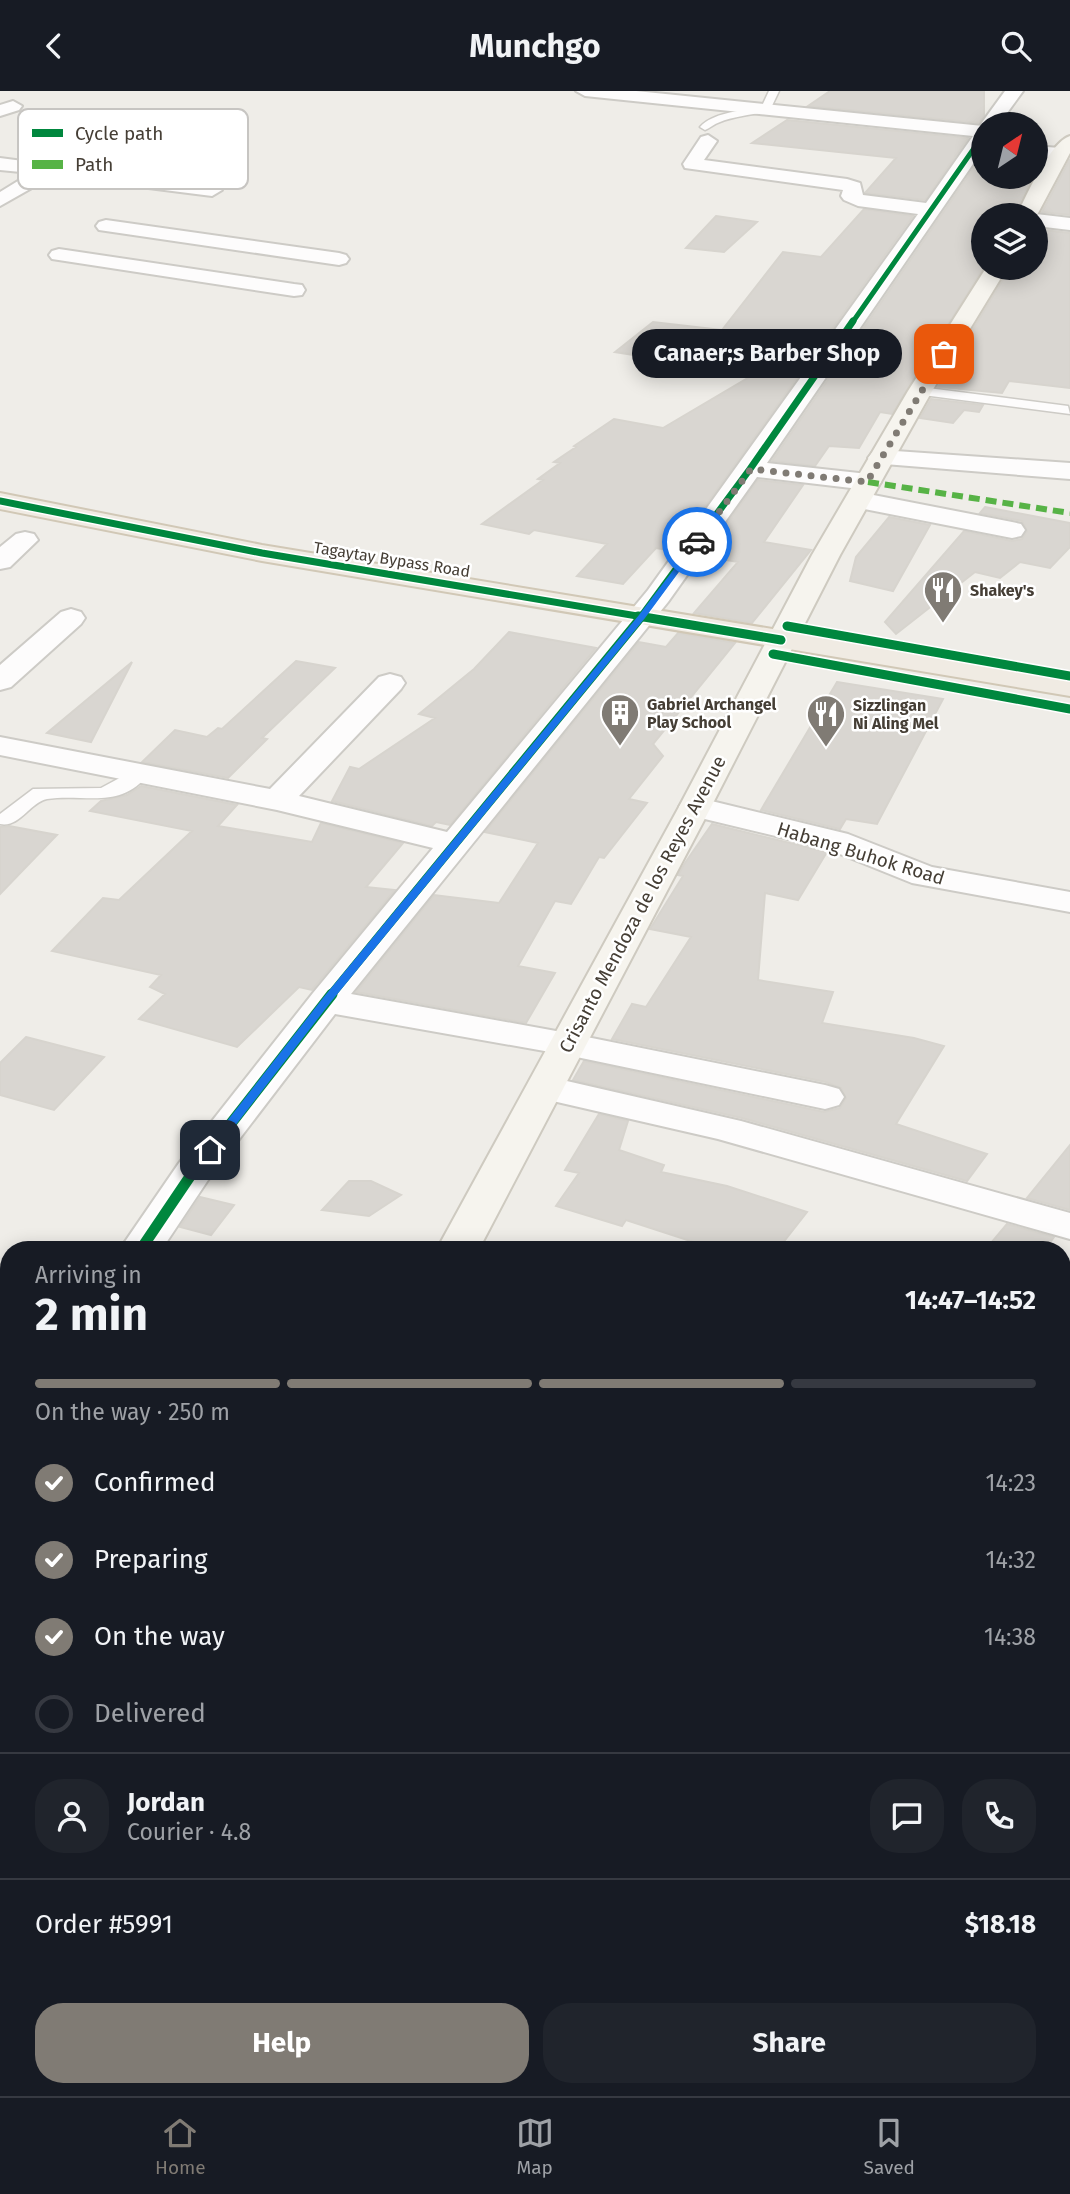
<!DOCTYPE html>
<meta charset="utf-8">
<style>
:root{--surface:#171b24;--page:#20242c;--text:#f1f3f6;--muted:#9ea1a6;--line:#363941;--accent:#807b74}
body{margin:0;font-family:"Fira Sans",sans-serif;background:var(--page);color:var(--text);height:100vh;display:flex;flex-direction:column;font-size:26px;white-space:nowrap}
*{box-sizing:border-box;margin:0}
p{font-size:23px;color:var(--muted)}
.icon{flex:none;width:38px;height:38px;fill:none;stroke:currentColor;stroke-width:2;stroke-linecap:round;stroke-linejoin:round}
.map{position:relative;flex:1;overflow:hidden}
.side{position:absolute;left:0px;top:1150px;width:1071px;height:856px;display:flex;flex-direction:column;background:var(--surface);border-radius:28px 28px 0 0;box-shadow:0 4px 18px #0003}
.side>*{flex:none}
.needle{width:46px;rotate:35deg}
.buttons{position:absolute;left:971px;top:21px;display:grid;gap:14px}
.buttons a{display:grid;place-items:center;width:77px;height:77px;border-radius:50%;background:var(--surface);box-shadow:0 4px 18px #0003;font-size:35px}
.pin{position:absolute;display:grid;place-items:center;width:60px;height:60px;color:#fff;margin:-30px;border-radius:14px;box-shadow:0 4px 10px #0006}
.courier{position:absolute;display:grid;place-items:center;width:70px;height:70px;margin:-35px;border:5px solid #1a73e8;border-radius:50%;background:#fff;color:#222;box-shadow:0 2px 9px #0007}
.bubble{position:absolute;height:49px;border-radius:24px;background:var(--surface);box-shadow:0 4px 18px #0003;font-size:23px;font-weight:700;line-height:49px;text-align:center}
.headline em{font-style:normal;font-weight:700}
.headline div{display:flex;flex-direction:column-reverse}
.headline{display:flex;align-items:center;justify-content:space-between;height:119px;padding:0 35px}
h1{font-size:46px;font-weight:700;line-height:52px}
.bar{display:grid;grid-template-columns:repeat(4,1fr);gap:10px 7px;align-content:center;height:84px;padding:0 35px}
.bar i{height:9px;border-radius:5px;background:var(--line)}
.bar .on{background:var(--accent)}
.bar p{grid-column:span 4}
.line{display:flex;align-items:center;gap:18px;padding:0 35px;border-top:2px solid var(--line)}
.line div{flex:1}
.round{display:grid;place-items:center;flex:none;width:74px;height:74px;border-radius:28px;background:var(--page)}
ol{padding:0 35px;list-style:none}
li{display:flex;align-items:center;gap:21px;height:77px}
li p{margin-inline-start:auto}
li .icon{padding:7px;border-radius:50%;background:var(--accent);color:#fff;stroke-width:4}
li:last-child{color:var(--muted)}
li i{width:38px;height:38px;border:4px solid var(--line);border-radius:50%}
.button{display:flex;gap:14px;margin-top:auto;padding:14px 35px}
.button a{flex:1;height:80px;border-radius:28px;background:var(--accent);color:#fff;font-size:28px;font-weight:700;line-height:80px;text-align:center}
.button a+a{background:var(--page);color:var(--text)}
header{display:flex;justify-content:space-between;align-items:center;height:91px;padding:0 35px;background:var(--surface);font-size:32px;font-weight:700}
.dock{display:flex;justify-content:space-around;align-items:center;height:98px;border-top:2px solid var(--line);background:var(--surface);font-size:19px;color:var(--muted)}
.dock a{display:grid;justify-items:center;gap:4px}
.dock .on{color:var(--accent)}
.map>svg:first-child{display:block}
.building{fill:#d9d6d1;stroke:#d7d4ce;stroke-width:2}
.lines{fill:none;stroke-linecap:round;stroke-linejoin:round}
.lane-casing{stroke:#cdcbc6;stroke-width:3}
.street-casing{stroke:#cdcbc6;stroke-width:4}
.secondary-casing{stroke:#cecac0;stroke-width:4}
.primary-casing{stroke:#d1c8b6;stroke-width:4}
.lane{fill:#fdfcfc;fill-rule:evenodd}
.street{fill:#fdfcfc;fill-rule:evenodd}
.secondary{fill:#f6f4ee;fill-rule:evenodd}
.primary{fill:#f0ebe3;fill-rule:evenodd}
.quiet{stroke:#57b346;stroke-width:6;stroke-dasharray:11 6;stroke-linecap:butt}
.cycleway-far3-casing{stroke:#fff;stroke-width:8}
.cycleway-far2-casing{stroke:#fff;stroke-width:10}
.cycleway-far1-casing{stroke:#fff;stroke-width:12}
.cycleway-casing{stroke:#fff;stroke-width:16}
.cycleway-far3{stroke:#00873e;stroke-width:5}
.cycleway-far2{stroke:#00873e;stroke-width:7}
.cycleway-far1{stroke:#00873e;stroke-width:9}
.cycleway{stroke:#00873e;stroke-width:11}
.route{fill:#1a73e8}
.done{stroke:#807b74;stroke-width:7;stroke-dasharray:0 12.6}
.labels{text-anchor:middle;stroke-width:5;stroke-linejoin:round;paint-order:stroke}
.far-street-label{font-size:16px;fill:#453e35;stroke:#fff}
.far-poi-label{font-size:16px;font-weight:bold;fill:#453e35;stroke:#fff;text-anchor:start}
.street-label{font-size:19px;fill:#453e35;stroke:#fff}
.key{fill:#fff;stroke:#c7c5c2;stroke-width:2}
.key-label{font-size:19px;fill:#453e35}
</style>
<header><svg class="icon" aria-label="back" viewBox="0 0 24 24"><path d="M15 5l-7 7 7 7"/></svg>Munchgo<svg class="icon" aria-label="search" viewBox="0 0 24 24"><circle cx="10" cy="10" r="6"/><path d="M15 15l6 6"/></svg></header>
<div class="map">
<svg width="1070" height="2005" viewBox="0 0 1070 2005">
<rect width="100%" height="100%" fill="#efede8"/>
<!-- building -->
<path class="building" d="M830,0H984V25L979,32L808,15Z
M787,29L968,47L925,109L865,102L896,67L752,52Z
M984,62V87L1030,92L1014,124H984V176L892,323L880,321L859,357L829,355L815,375L772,370Z
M1070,68V124L1042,121Z
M864,118L913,125L673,460L656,457L623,493L577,485L607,453L534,439L529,443L482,433L543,389L538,388L560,372L554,371L576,356L574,355L614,328L663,337L751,285L689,277L669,273L672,270L615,261L653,231L722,239L783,161L821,166Z
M716,125L757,131L724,161L686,157Z
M1036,138L1070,142V297L1009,290L1002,302L938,296L1010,177H1036Z
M931,308L983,314L979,321L964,319L953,332L920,327Z
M758,389L803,394L764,451L811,459L752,532L694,522L738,471L704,465Z
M985,416L1070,432V456L1050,477L1020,471L1000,487L975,481L896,543L885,531L964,440L1012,450L1022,448L1027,440L1022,430L980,422Z
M889,426L930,434L893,500L850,490L856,466Z
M509,541L596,557L450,734L436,731L432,735L332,710L350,676L359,678L435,627L419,623L474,578Z
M678,542L735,552L653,653L663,665L629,708L647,712L604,767L599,766L571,813L555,810L518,875L555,882L526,932L356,901L434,804L499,812L538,752L485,741L639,551L666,556Z
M296,570L335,577L262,647L267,648L228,687L142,671L175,639L207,646L218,637L222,638Z
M132,571L91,651L47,642Z
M837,591L943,608L877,733L846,728L840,738L761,719Z
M141,695L237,714L218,735L312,751L321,732L403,752L366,796L395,799L312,899L299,896L237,956L139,928L165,903L150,896L161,884L52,860L103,807L119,809L192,740L90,720L101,710L127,704Z
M712,733L827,761L798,809L765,802L758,889L833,901L822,932L914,947L944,955L896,1033L987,1063L967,1090L742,1027L573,989L584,970L824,1021L840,1017L846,1007L841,997L826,991L612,948L632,913L646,916L691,846L650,838L683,785L678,784L685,772Z
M9,735L57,744L0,803V736Z
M26,946L104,966L54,1019L0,1004V972Z
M599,1023L628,1030L619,1059L664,1074L661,1081L727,1095L807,1121L778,1158H715L626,1129L622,1135L556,1115L579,1082L565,1079Z
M1070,1054V1119L1027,1107Z
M349,1090H371L401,1104L369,1125L322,1119Z
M200,1106L234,1114L211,1144L180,1136Z
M1007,1133L1054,1146L1045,1158H986Z"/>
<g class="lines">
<!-- lane casing -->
<g class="lane-casing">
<path id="lane" d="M769,0H779L769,21C758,22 732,26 720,31C714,33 710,37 705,39L700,36C714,21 737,22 756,15L761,17Z
M920,296L1068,315L1070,323L915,303L913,300Z
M140,676L149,682C121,720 85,702 47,708C30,711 20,737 0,733V723L33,698L101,697Z
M0,1658L9,1660V1686L0,1684Z
M0,1774L9,1777V1806L0,1803Z"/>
</g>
<!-- street casing -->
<g class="street-casing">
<path id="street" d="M576,0H636L983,35L981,33L1005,0H1023L999,33H984V57L767,372L868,383L877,386L881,391L877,396L868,399L757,386L668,511L351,903L567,942L825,994L839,998L844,1006L839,1014L825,1018L567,964L335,923L208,1089L162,1158H120L179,1072L313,902L433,757L277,719L0,664V646L270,698L379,586L390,583L401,586L405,592L401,598L299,705L447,741L648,499L918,123L858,115L844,109L841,105L843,99L685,77L683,73L701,46L708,44L717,50L704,69L847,88L860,92L863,104L926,112L973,45L585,5Z
M13,10L22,15L19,19L0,25V14Z
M93,47L102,53L100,57L69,76L212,93L222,99L212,105L53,85L0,115V101L31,82L0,79V67L46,73Z
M1036,55L1059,57L1068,63L1059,69L1036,67Z
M1036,123L1070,127V139L1036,135V124H1031Z
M106,129L339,162L346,164L349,168L346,172L339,174L99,139L96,135L99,131Z
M59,158L294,193L302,194L305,199L302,204L294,205L52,168L49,164L52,160Z
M881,359L1070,372V388L872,372L868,367L872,362Z
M858,401L1012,431L1021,433L1025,439L1021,445L1012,447L849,415L845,409L849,403Z
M25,441L34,443L38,449L10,476L0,478V456L16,443Z
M71,518L81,521L85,527L81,533L11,596L0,599V574L61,521Z
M695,706L848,743L932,776L1070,801V821L912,792L825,757L684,723L679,716L684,709Z
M545,985L741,1030L1070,1122V1148L718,1048L531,1005L526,997L531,989Z
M9,1337V1380L0,1382V1340Z
M1062,1699L1070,1702V1746L1062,1743Z
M1062,1924L1070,1926V1978L1062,1976Z
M614,1997H674L671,2005H611Z"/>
</g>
<!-- secondary casing -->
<g class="secondary-casing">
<path id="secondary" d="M1070,45V62L1037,124H1017C1026,105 1050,51 1070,45Z
M986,177H1007L932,300L840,464L711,716L479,1158H437L679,716L812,464L908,300Z
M9,1944V1997H25L21,2005H0V1947Z"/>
</g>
<!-- primary casing -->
<g class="primary-casing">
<path id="primary" d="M0,402L262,454L1070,587V605L262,470L0,418Z"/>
</g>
<!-- lane -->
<use href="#lane" class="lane"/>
<!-- street -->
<use href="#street" class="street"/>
<!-- secondary -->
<use href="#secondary" class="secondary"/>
<!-- primary -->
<use href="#primary" class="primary"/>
<!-- quiet -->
<path class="quiet" d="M868,391L1070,422"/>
<!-- cycleway-far3 casing -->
<g class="cycleway-far3-casing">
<path id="cycleway-far3" d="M852,232L984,43"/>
</g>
<!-- cycleway-far2 casing -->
<g class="cycleway-far2-casing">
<path id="cycleway-far2" d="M0,410L262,462L649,527
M640,527L750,378L853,230"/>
</g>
<!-- cycleway-far1 casing -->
<g class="cycleway-far1-casing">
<path id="cycleway-far1" d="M638,525L781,549
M787,535L1070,585
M773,563L1070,618
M330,905L642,525"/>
</g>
<!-- cycleway casing -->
<g class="cycleway-casing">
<path id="cycleway" d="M141,1158L193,1081L332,903"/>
</g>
<!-- cycleway-far3 -->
<use href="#cycleway-far3" class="cycleway-far3"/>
<!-- cycleway-far2 -->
<use href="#cycleway-far2" class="cycleway-far2"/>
<!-- cycleway-far1 -->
<use href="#cycleway-far1" class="cycleway-far1"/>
<!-- cycleway -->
<use href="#cycleway" class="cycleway"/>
</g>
<!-- route -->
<path class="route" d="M697,448L701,451L645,527L330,912L214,1062H206V1057L323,907L639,524Z"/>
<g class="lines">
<!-- done -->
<path class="done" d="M697,451L751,378L867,391L944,263"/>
</g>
<!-- icons -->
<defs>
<g id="restaurant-pin" transform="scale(2.0125)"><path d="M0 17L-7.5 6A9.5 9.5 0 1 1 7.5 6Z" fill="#807b74" stroke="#fff"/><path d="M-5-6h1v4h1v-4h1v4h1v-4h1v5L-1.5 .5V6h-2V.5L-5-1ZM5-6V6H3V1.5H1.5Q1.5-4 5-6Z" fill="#fff"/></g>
<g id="building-pin" transform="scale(2.0125)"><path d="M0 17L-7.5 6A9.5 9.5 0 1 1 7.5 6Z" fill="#807b74" stroke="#fff"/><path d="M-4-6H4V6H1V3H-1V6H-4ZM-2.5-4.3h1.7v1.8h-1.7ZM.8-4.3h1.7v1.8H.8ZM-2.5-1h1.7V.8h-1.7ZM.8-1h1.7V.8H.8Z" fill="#fff"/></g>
</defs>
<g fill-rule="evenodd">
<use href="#restaurant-pin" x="943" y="499"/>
<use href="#building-pin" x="620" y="622"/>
<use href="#restaurant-pin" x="826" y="623"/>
</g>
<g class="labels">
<!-- far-street labels -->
<g class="far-street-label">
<text transform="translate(392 468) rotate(9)" y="6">Tagaytay Bypass Road</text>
</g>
<!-- far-poi labels -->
<g class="far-poi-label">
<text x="970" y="505">Shakey's</text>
<text x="647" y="619">Gabriel Archangel<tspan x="647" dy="18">Play School</tspan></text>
<text x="853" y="620">Sizzlingan<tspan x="853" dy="18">Ni Aling Mel</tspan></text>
</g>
<!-- street labels -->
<g class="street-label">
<text transform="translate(861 762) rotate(17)" y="7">Habang Buhok Road</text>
<text transform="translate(642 813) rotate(-62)" y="7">Crisanto Mendoza de los Reyes Avenue</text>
</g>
</g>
<!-- legend -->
<rect x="18" y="18" width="230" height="80" rx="10" class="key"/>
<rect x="32" y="38" width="31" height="8" fill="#00873e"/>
<rect x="32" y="69" width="31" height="9" fill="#57b346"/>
<g class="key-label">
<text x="75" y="49">Cycle path</text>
<text x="75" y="80">Path</text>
</g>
</svg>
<div class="buttons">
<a><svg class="needle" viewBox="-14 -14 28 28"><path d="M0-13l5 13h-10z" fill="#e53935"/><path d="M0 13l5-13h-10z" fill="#9ea1a6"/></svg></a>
<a><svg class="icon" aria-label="layers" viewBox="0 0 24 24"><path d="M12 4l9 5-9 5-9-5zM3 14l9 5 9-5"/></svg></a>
</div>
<div class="pin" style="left:944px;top:263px;background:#ea580c"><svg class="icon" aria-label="bag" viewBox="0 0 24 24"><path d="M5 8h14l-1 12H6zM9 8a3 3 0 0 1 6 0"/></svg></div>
<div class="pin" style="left:210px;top:1059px;background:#1f2937"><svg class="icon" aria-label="home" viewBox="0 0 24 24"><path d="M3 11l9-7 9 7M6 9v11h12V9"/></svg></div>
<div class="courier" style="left:697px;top:451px"><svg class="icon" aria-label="car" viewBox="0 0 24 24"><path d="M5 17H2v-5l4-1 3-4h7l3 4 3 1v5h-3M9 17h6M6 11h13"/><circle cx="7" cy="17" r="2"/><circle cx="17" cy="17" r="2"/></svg></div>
<div class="bubble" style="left:632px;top:238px;width:270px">Canaer;s Barber Shop</div>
<section class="side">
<div class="headline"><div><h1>2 min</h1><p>Arriving in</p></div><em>14:47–14:52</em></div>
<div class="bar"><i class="on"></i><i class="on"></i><i class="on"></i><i></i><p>On the way · 250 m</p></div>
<ol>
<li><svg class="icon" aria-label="check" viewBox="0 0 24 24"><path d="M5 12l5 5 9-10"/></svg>Confirmed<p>14:23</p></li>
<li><svg class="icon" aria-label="check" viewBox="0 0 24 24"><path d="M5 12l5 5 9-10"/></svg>Preparing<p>14:32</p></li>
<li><svg class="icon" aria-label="check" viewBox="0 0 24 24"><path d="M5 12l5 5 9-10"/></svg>On the way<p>14:38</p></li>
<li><i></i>Delivered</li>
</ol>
<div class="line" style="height:126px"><a class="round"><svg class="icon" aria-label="person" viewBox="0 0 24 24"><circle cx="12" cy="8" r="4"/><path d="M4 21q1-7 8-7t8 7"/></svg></a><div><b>Jordan</b><p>Courier · 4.8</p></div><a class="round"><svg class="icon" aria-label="chat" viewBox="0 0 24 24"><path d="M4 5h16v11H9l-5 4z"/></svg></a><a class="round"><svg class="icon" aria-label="phone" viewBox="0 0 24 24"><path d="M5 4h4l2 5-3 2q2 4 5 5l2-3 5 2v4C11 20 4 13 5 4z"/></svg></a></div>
<div class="line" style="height:91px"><div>Order #5991</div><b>$18.18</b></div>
<div class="button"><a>Help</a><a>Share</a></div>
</section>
</div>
<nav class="dock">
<a class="on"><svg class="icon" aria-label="home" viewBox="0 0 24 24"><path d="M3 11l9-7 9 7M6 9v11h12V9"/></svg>Home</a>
<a><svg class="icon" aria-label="map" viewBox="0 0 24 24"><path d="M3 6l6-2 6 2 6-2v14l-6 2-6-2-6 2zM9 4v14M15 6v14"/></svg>Map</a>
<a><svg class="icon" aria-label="saved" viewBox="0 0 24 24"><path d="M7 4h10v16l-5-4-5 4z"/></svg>Saved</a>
</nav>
